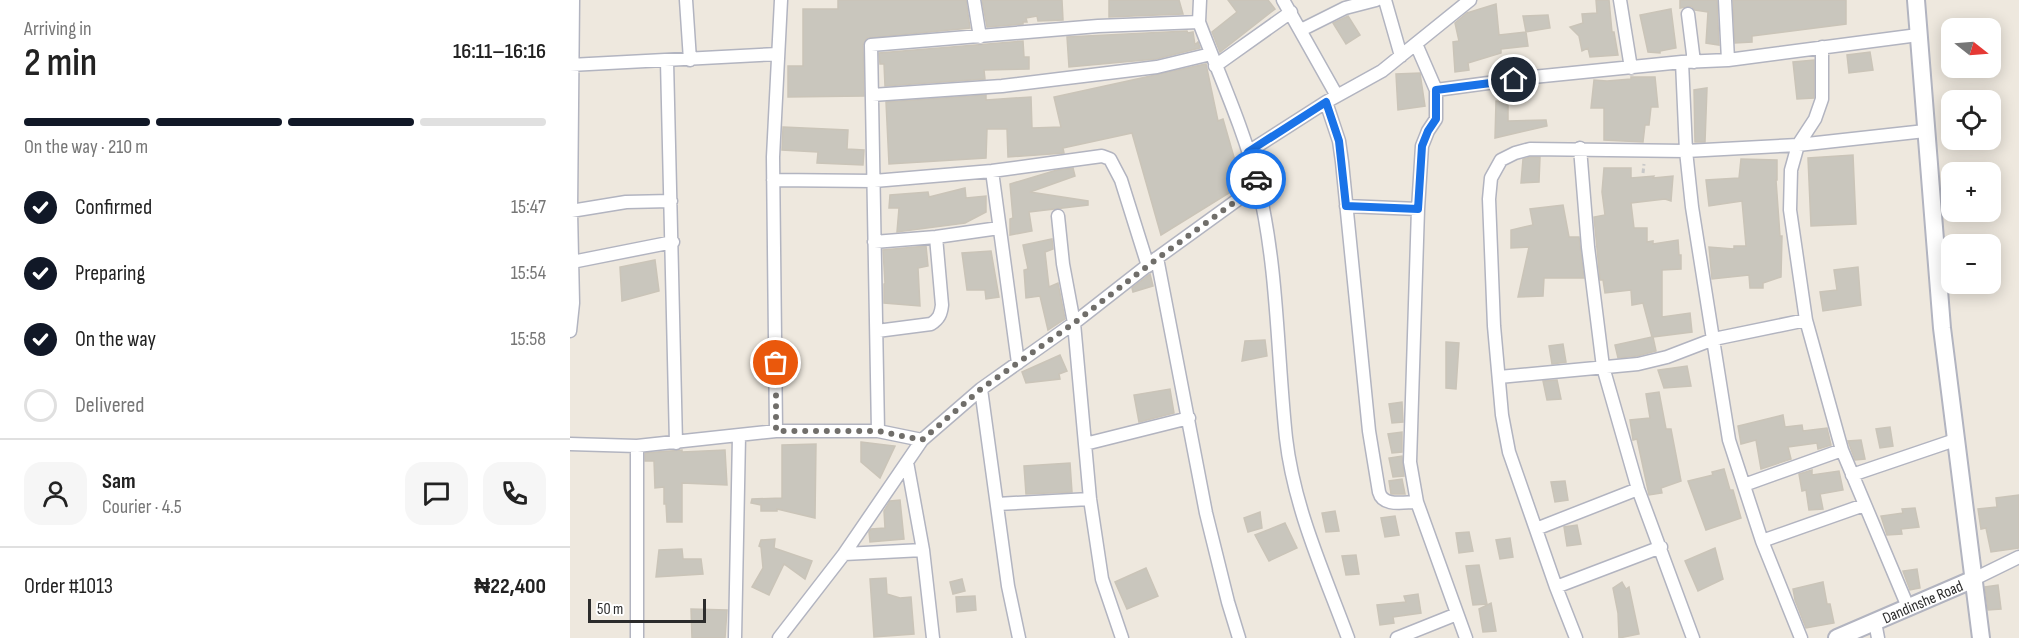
<!DOCTYPE html>
<meta charset="utf-8">
<style>
:root{--surface:#fff;--page:#f6f6f6;--text:#222;--muted:#767676;--line:#e0e0e0;--accent:#111827}
body{margin:0;font-family:"Sofia Sans Condensed",sans-serif;background:var(--page);color:var(--text);height:100vh;display:flex;flex-direction:column;font-size:22px;white-space:nowrap}
*{box-sizing:border-box;margin:0}
p{font-size:20px;color:var(--muted)}
.icon{flex:none;width:33px;height:33px;fill:none;stroke:currentColor;stroke-width:2;stroke-linecap:round;stroke-linejoin:round}
.map{position:relative;flex:1;overflow:hidden}
.details{display:flex;flex-direction:column;background:var(--surface);width:570px}
.details>*{flex:none}
.needle{width:39px;rotate:107deg}
.buttons{position:absolute;left:1371px;top:18px;display:grid;gap:12px}
.buttons a{display:grid;place-items:center;width:60px;height:60px;border-radius:12px;background:var(--surface);box-shadow:0 3px 15px #0003;font-size:30px}
.scale{position:absolute;left:18px;bottom:15px;width:118px;box-sizing:border-box;padding-left:6px;border:3px solid #2c2c2c;border-top:0;font-size:16px;line-height:21px;white-space:nowrap;color:#2c2c2c;-webkit-text-stroke:4px #fff;paint-order:stroke}
.pin{position:absolute;display:grid;place-items:center;width:51px;height:51px;color:#fff;margin:-26px;border:3px solid #fff;border-radius:50%;box-shadow:0 2px 6px #0007}
.courier{position:absolute;display:grid;place-items:center;width:60px;height:60px;margin:-30px;border:4px solid #1a73e8;border-radius:50%;background:#fff;color:#222;box-shadow:0 2px 8px #0007}
.overview em{font-style:normal;font-weight:600}
.overview div{display:flex;flex-direction:column-reverse}
.overview{display:flex;align-items:center;justify-content:space-between;height:102px;padding:0 24px}
h1{font-size:39px;font-weight:600;line-height:45px}
.bar{display:grid;grid-template-columns:repeat(4,1fr);gap:9px 6px;align-content:center;height:72px;padding:0 24px}
.bar i{height:8px;border-radius:4px;background:var(--line)}
.bar .active{background:var(--accent)}
.bar p{grid-column:span 4}
.line{display:flex;align-items:center;gap:15px;padding:0 24px;border-top:2px solid var(--line)}
.line div{flex:1}
.round{display:grid;place-items:center;flex:none;width:63px;height:63px;border-radius:18px;background:var(--page)}
ol{padding:0 24px;list-style:none}
li{display:flex;align-items:center;gap:18px;height:66px}
li p{margin-inline-start:auto}
li .icon{padding:6px;border-radius:50%;background:var(--accent);color:#fff;stroke-width:4}
li:last-child{color:var(--muted)}
li i{width:33px;height:33px;border:3px solid var(--line);border-radius:50%}
main{display:flex;flex:1;min-height:0}
.map>svg:first-child{display:block}
.building{fill:#c9c6bd;stroke:#cac4b8;stroke-width:1.5}
.lines{fill:none;stroke-linecap:round;stroke-linejoin:round}
.minor-casing{stroke:#b2b4c0;stroke-width:15}
.tertiary-casing{stroke:#b2b4c0;stroke-width:20}
.path{stroke:#c8c8c8;stroke-width:3;stroke-dasharray:4.5 3;stroke-linecap:butt}
.minor{stroke:#fff;stroke-width:12}
.tertiary{stroke:#fff;stroke-width:16}
.done{stroke:#706e6a;stroke-width:6;stroke-dasharray:0 10.8}
.route{stroke:#1a73e8;stroke-width:8}
.labels{text-anchor:middle;stroke-width:6;stroke-linejoin:round;paint-order:stroke}
.street-label{font-size:16px;fill:#2c2c2c;stroke:#fff}
</style>
<main>
<section class="details">
<div class="overview"><div><h1>2 min</h1><p>Arriving in</p></div><em>16:11–16:16</em></div>
<div class="bar"><i class="active"></i><i class="active"></i><i class="active"></i><i></i><p>On the way · 210 m</p></div>
<ol>
<li><svg class="icon" aria-label="check" viewBox="0 0 24 24"><path d="M5 12l5 5 9-10"/></svg>Confirmed<p>15:47</p></li>
<li><svg class="icon" aria-label="check" viewBox="0 0 24 24"><path d="M5 12l5 5 9-10"/></svg>Preparing<p>15:54</p></li>
<li><svg class="icon" aria-label="check" viewBox="0 0 24 24"><path d="M5 12l5 5 9-10"/></svg>On the way<p>15:58</p></li>
<li><i></i>Delivered</li>
</ol>
<div class="line" style="height:108px"><a class="round"><svg class="icon" aria-label="person" viewBox="0 0 24 24"><circle cx="12" cy="8" r="4"/><path d="M4 21q1-7 8-7t8 7"/></svg></a><div><b>Sam</b><p>Courier · 4.5</p></div><a class="round"><svg class="icon" aria-label="chat" viewBox="0 0 24 24"><path d="M4 5h16v11H9l-5 4z"/></svg></a><a class="round"><svg class="icon" aria-label="phone" viewBox="0 0 24 24"><path d="M5 4h4l2 5-3 2q2 4 5 5l2-3 5 2v4C11 20 4 13 5 4z"/></svg></a></div>
<div class="line" style="height:78px"><div>Order #1013</div><b>₦22,400</b></div>
</section>
<div class="map">
<svg width="1449" height="638" viewBox="0 0 1449 638">
<rect width="100%" height="100%" fill="#eee8de"/>
<!-- building -->
<path class="building" d="M268,0H396L400,28L297,38L293,45L294,96L218,97V66H233V9H268Z
M412,0H492L493,20L468,21L467,16L456,18L457,22H453V24L417,27Z
M539,0H609L613,14L539,17Z
M658,0H698L705,9L650,52L642,32L667,12Z
M1026,0H1039L1042,32H1044L1048,55L1020,57L1018,48L1012,51L1009,36L1000,27L1013,23L1012,14L1027,13Z
M1110,0H1147L1149,45L1136,43L1138,12L1125,10L1121,6L1110,8Z
M1163,0H1276V24L1182,36V42L1165,43Z
M926,4L929,35L956,32L958,46L931,49V53L898,63L899,70L885,72L883,42L889,41L885,23L897,13Z
M1101,9L1106,48L1090,51V53L1078,52L1070,15Z
M978,15L980,28L956,32L953,16Z
M778,16L790,35L776,44L763,23Z
M617,31L618,33L623,32L625,45L628,42L630,48L586,59L499,67L497,37Z
M453,41L454,57H459V69L414,70L415,79L315,86L314,64H310L309,53Z
M1300,52L1303,70L1279,73L1277,55Z
M1244,60V98L1227,99L1223,62Z
M636,64L648,121L653,119L672,185L591,235L562,133L493,148L494,153L438,157L437,129H417L416,158L319,164L316,102L416,95V100L461,97L462,128L491,127L484,97Z
M850,73L855,106L828,110L826,74Z
M1061,77H1085L1088,107H1081L1079,125H1075L1073,142L1034,140V108H1021L1024,80L1037,81L1061,79Z
M1137,88L1135,142H1125L1124,90Z
M926,101L938,102V121L976,120L977,126L925,138Z
M213,127L278,130L277,149L294,150L293,165L247,163L248,152L212,150Z
M1283,155L1286,224L1241,226L1238,158Z
M961,157H970L969,182L951,183L953,159Z
M1171,159L1207,160V180H1206L1210,236H1212L1211,277L1193,283V288H1180L1179,275L1142,279L1139,247L1164,249V246H1176L1172,201L1139,206L1136,180L1169,178Z
M503,168L505,176L460,192L518,201V205L459,212L462,231L440,235V219L443,218L440,184L487,170Z
M1034,168H1061V178L1084,176L1083,178L1103,176L1101,201L1095,199L1061,203L1064,228H1077V242L1083,241V244L1108,240L1109,255H1111V269L1092,270V317L1120,313L1122,332L1083,337L1086,351L1067,356L1048,358L1045,345L1082,337L1073,303L1062,305L1061,290L1035,293L1033,280H1030L1024,217L1035,215L1032,192Z
M395,188L396,198L416,196V212L395,223L327,232L329,208H319L320,195L358,192L359,197Z
M993,205L999,237H1009L1014,278H974L973,296L948,297L959,247L941,248V230L963,225L960,209Z
M482,239L483,249L475,252L479,287L488,283L495,319L478,330L470,296L456,298L454,270L458,269L453,245Z
M356,246L358,266L348,268L350,306L314,303V284L315,283L313,250Z
M421,251L429,297L416,299L415,290H397L392,253Z
M85,260L89,291L52,301L50,267Z
M1288,267L1291,305L1253,311L1250,292L1267,290L1264,270Z
M580,274L583,286L563,292L562,288Z
M695,340L697,356L672,361L675,341Z
M876,342L889,343L886,389L876,388Z
M993,344L996,362L982,364L979,346Z
M490,355L497,371L489,374L490,379L456,383L452,372Z
M1117,366L1121,386L1094,388L1088,370Z
M987,380L991,399L977,400L973,381Z
M600,389L604,413L569,422L564,395Z
M1089,392L1096,429H1101L1111,481L1091,488L1092,493L1079,495L1067,439L1063,440L1060,420L1080,418L1076,394Z
M832,402L833,422L822,423L819,404Z
M1213,415L1215,427L1232,425L1233,431L1257,428L1261,445L1248,449L1247,443L1218,447L1221,459L1191,469L1186,440L1171,444L1168,426Z
M1320,427L1323,446L1310,448L1306,429Z
M832,432V452L822,453L818,434Z
M1291,440L1295,459L1285,460L1278,441Z
M291,442L325,446L310,478L291,462Z
M246,444L245,518L207,509V511H191V505L181,503L182,499L212,498V445Z
M112,450V452L155,450L157,485L112,483V522H97L96,504H94V487L85,488L84,461H75V453Z
M832,456L834,476L823,477L819,458Z
M500,463L502,492L456,494L454,466Z
M1154,469L1160,490H1163L1171,518L1136,530L1118,481L1143,475L1142,472Z
M1242,470V475L1269,471L1273,490L1250,494L1253,509L1239,510L1236,490L1232,491L1229,474Z
M832,479L835,494H821L819,481Z
M995,481L998,500L985,502L981,482Z
M1449,495V548L1421,552L1416,528L1411,529L1408,509L1427,507L1426,498Z
M330,500L334,539L300,542L299,532L301,529L315,528L314,511L320,501Z
M1345,508L1349,527L1331,529L1332,534L1317,535L1311,516L1333,513L1332,509Z
M765,511L769,531L756,532L752,513Z
M690,512L692,528L678,532L674,518Z
M825,516L829,535L815,537L811,518Z
M715,523L727,548L699,561L685,535Z
M1007,525L1011,544L997,546L994,527Z
M899,532L903,551L889,553L886,533Z
M940,538L943,557L930,559L926,540Z
M205,539L204,548L242,561L235,579L214,564L199,595L182,587L193,568L191,547L189,546L191,540Z
M1145,548L1153,579L1128,591L1115,561Z
M112,549L113,559H131L133,574L86,577L89,550Z
M786,555L789,574L776,575L772,556Z
M909,565L917,604L903,605L896,566Z
M576,568L588,596L557,609L545,582Z
M1347,569L1350,588L1340,590L1333,571Z
M316,578L317,594L330,598L341,597L344,634L304,637L300,579Z
M392,579L395,591L383,594L380,582Z
M1052,582L1056,589L1059,587L1069,634L1049,638L1048,613L1043,588Z
M1253,582L1257,604H1260L1264,623L1236,628L1225,600L1223,589Z
M1428,585L1431,609L1418,610L1415,587Z
M848,594L851,613L823,617L824,623L810,625L807,605L836,602L834,596Z
M405,596L406,610L387,612L386,597Z
M921,603L926,631L913,632L909,609Z
M121,609L157,610L155,638H122Z"/>
<g class="lines">
<!-- minor casing -->
<g class="minor-casing">
<path id="minor" d="M116,0L120,60
M404,0L410,37
M630,0L629,22C649,75 674,129 688,185C708,268 707,353 716,438C724,508 754,573 778,638
M713,0L767,96
M815,0L831,56
M1050,0L1061,68
M1155,0L1158,60
M1118,14L1124,62
M731,30L775,8L806,0
M846,44L866,90L963,77L1112,62L1158,60L1348,35
M1252,47V99L1245,119L1228,145L1221,170L1220,210L1236,320L1272,450L1338,607
M97,61L106,443
M1112,62L1116,151L1122,207L1159,440L1192,541L1231,638
M0,65L208,54
M645,66L721,12
M866,90V119L858,131L852,146L848,209L840,462L847,502L896,638
M302,95L432,86L587,67L641,54
M756,102L769,141L772,162L799,431L809,492C813,507 833,502 847,502
M1010,148L1018,247L1033,367L1068,489L1123,638
M678,152L756,102L812,71L900,0
M422,171L448,363
M203,180L304,181L422,171L532,156L540,159L551,180L578,266
M776,206L848,209
M1,211L56,202L101,201
M488,216L493,264L504,323L520,499L532,579L552,638
M304,242L366,237L429,228
M587,258L636,513L658,602L669,638
M2,262L103,242
M0,331L3,303L1,211L3,0
M307,331L361,324C369,319 371,314 372,305L366,237
M929,377L1068,364L1097,357L1144,339L1236,320
M411,389L438,586L449,638
M206,431L203,157L211,0
M308,431L301,45L528,26L629,22
M0,444L67,446L206,431H308L352,440
M515,444L619,418
M337,462L353,550L363,638
M1282,475L1385,440
M1174,485L1272,450
M427,504L520,499
M966,529L1068,489
M1192,541L1294,505
M274,554L353,550
M1404,579L1449,557
M986,587L1091,547
M1305,622L1308,638
M67,638V446
M165,638L169,436
M209,638L274,554L352,440L411,389L504,323L587,258L688,185
M827,638L887,614
M1006,638L986,587L939,452L932,415L924,326L919,199L921,178L931,160L945,153L960,149L1116,151L1228,145L1355,131"/>
</g>
<!-- tertiary casing -->
<g class="tertiary-casing">
<g id="tertiary">
<path d="M1346,0L1372,328L1411,638"/>
<path id="s1" d="M1267,638L1404,579"/>
</g>
</g>
<!-- path -->
<path class="path" d="M1073,173L1074,164"/>
<!-- minor -->
<use href="#minor" class="minor"/>
<!-- tertiary -->
<use href="#tertiary" class="tertiary"/>
</g>
<g class="lines">
<!-- done -->
<path class="done" d="M206,363V431H308L352,440L411,389L504,323L588,258L688,185L686,179"/>
<!-- route -->
<path class="route" d="M686,179L678,152L756,102L769,141L776,206L848,209L852,146L858,131L866,119V90L944,80"/>
</g>
<g class="labels">
<!-- street labels -->
<g class="street-label">
<text dy="6" stroke="none"><textPath href="#s1" startOffset="93">Dandinshe Road</textPath></text>
</g>
</g>
</svg>
<div class="buttons">
<a><svg class="needle" viewBox="-14 -14 28 28"><path d="M0-13l5 13h-10z" fill="#e53935"/><path d="M0 13l5-13h-10z" fill="#767676"/></svg></a>
<a><svg class="icon" aria-label="locate" viewBox="0 0 24 24"><circle cx="12" cy="12" r="6"/><path d="M12 2v4M12 18v4M2 12h4M18 12h4"/></svg></a>
<a>+</a>
<a>−</a>
</div>
<div class="scale">50 m</div>
<div class="pin" style="left:206px;top:363px;background:#ea580c"><svg class="icon" aria-label="bag" viewBox="0 0 24 24"><path d="M5 8h14l-1 12H6zM9 8a3 3 0 0 1 6 0"/></svg></div>
<div class="pin" style="left:944px;top:80px;background:#1f2937"><svg class="icon" aria-label="home" viewBox="0 0 24 24"><path d="M3 11l9-7 9 7M6 9v11h12V9"/></svg></div>
<div class="courier" style="left:686px;top:179px"><svg class="icon" aria-label="car" viewBox="0 0 24 24"><path d="M5 17H2v-5l4-1 3-4h7l3 4 3 1v5h-3M9 17h6M6 11h13"/><circle cx="7" cy="17" r="2"/><circle cx="17" cy="17" r="2"/></svg></div>
</div>
</main>
